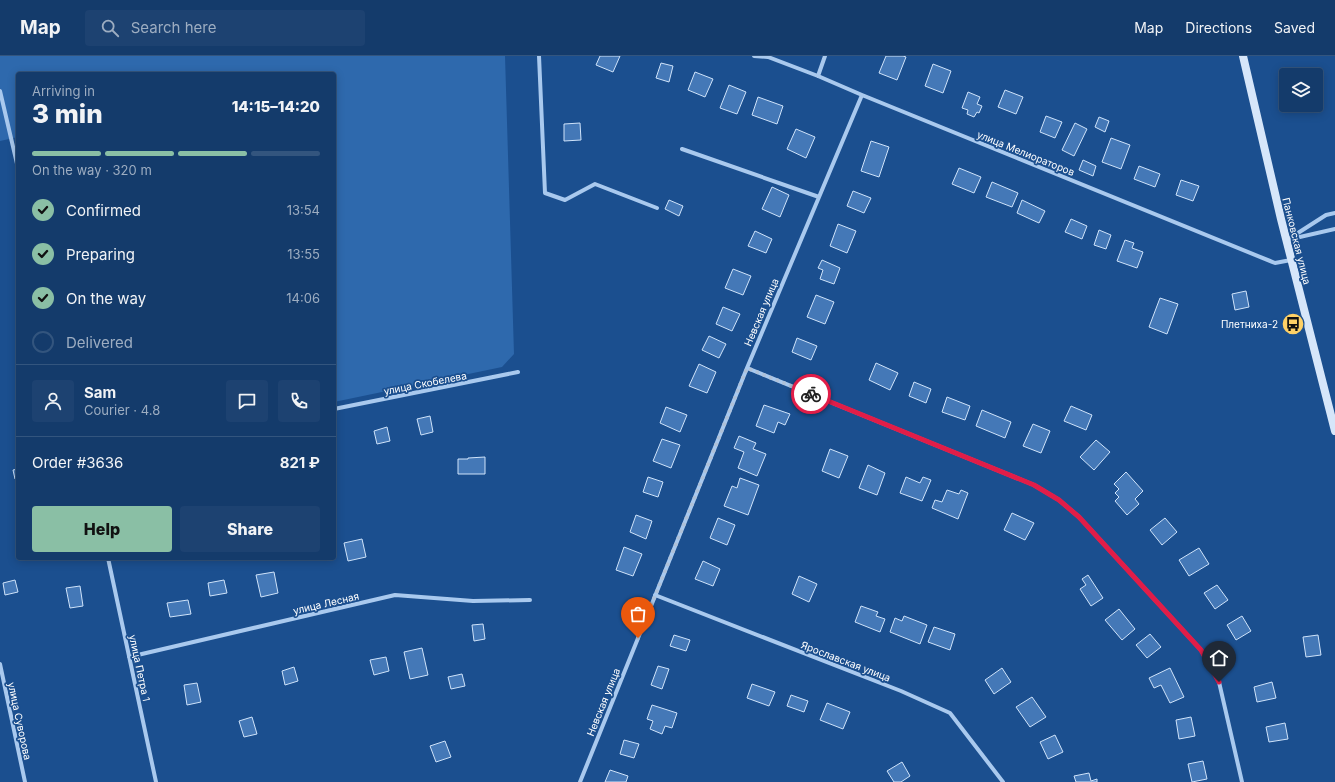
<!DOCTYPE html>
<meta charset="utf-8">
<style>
:root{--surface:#143b6b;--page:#1d4271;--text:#f1f3f6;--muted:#9dadc1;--line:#33557e;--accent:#8abfa5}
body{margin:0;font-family:Inter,sans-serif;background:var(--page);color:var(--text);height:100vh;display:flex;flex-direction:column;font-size:15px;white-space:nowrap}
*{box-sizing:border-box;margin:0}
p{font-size:13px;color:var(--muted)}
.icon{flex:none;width:22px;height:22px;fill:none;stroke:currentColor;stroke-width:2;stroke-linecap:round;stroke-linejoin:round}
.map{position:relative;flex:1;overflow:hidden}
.panel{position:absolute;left:16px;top:16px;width:320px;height:488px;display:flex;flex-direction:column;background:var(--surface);border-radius:4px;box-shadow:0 2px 10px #0003,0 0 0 1px var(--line)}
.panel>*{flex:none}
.controls{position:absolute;left:1279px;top:12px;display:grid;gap:8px}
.controls a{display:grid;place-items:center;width:44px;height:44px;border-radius:4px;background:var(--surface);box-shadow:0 2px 10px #0003,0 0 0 1px var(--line);font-size:20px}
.pin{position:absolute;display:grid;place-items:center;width:34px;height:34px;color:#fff;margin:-41px -17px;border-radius:50% 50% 50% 0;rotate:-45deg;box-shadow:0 0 4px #0007}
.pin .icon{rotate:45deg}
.courier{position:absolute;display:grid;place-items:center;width:40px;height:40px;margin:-20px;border:3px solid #e11d48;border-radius:50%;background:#fff;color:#222;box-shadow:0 1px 5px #0007}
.overview em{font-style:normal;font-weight:800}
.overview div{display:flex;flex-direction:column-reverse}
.overview{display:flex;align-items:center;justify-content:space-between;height:68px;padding:0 16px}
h1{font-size:26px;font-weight:800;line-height:30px}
.bar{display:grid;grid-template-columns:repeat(4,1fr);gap:6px 4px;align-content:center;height:48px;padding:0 16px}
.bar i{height:5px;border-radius:3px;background:var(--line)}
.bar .active{background:var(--accent)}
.bar p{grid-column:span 4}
.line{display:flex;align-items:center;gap:10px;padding:0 16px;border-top:1px solid var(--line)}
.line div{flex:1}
.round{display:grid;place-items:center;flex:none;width:42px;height:42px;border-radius:4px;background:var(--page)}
ol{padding:0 16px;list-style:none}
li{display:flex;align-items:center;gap:12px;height:44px}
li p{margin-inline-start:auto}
li .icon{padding:4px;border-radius:50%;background:var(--accent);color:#111;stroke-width:4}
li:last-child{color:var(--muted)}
li i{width:22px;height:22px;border:2px solid var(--line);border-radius:50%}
.cta{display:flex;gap:8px;margin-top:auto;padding:8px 16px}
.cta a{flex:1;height:46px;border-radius:4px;background:var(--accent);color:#111;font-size:16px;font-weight:800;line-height:46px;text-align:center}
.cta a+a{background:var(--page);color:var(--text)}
header{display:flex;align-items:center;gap:24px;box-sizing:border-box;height:56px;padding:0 20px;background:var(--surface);border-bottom:1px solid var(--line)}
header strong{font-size:19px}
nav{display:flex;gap:22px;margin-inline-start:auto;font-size:14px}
.search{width:280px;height:36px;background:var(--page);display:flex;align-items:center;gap:10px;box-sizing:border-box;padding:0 14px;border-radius:4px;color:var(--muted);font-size:15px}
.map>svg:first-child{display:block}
.green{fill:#2e69ad}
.building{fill:#4478b7;stroke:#cfe3fa}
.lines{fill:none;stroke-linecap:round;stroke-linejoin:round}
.street{stroke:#a9c9ee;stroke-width:4}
.secondary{stroke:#d6e6fa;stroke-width:8}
.done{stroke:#afc1d8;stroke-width:4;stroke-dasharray:0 7.2}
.route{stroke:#e11d48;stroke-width:5}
.labels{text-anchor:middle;stroke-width:3.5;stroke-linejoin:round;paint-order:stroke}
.street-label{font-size:10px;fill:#fff;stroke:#1b4f8f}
.poi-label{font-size:10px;fill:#fff;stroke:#1b4f8f;text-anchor:end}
</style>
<header>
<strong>Map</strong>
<div class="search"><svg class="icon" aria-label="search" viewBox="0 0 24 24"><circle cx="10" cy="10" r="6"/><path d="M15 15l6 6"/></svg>Search here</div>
<nav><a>Map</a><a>Directions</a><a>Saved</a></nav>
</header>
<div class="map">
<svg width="1335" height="726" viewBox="0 0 1335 726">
<rect width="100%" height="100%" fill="#1b4f8f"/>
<!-- green -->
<path class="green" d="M0,0H505L514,298L502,311L334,346V18H18V81L0,85Z"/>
<!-- building -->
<path class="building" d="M600,0H620L613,16L596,9Z
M886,0H903L906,1L897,24L879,17Z
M661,7L673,10L669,26L656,22Z
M933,8L951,15L943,37L925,30Z
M695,16L713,23L705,41L688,34Z
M729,29L746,36L737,58L720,52Z
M1005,34L1023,41L1016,58L998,51Z
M968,36L980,41L977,48L982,50L979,57L977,56L974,61L967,58L968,54L962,52Z
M758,41L783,50L777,68L752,59Z
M1046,60L1062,66L1055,82L1040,76Z
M1099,61L1109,65L1105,76L1095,71Z
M580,67L581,84L564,85V68Z
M1075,67L1087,73L1074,100L1062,94Z
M796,73L815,81L806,102L787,93Z
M1111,82L1130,89L1121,113L1102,106Z
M871,85L889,91L879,121L861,115Z
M1083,104L1096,110L1093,120L1079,114Z
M1139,110L1160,118L1155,131L1134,123Z
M959,112L981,121L974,137L952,128Z
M1181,124L1199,130L1193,145L1176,139Z
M992,126L1018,137L1012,151L986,141Z
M772,131L789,139L780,161L762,153Z
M853,135L871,142L864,157L847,150Z
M669,144L683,150L679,160L665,153Z
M1022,144L1045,155L1039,167L1017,157Z
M1071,163L1087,170L1082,183L1065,176Z
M838,168L856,175L847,197L830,190Z
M1099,174L1111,179L1106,193L1094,189Z
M755,175L772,183L766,197L748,190Z
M1125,184L1134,187L1132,192L1143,196L1137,212L1117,205Z
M822,204L840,212L834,228L820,223L823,214L818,212Z
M733,213L751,220L743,239L725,232Z
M1246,235L1249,251L1235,254L1232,238Z
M816,239L834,246L825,268L807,261Z
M1160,242L1178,248L1167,278L1149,271Z
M723,251L740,258L732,275L716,268Z
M709,280L726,288L719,302L702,294Z
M797,282L817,290L811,304L792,296Z
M876,307L898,317L890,334L869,324Z
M699,308L716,316L707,337L689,330Z
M914,326L931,333L926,347L909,340Z
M947,341L970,350L965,364L942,356Z
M764,349L790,358L785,369L778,366L774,377L756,370Z
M1071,350L1092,359L1086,374L1064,365Z
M666,351L687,359L680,376L660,367Z
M982,354L1011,366L1005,382L976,370Z
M430,360L433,376L421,379L417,363Z
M1033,368L1050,375L1041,397L1023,390Z
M387,371L390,385L377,388L374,375Z
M739,380L756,387L753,393L766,398L757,420L738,412L744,396L734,392Z
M662,383L680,389L671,412L653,405Z
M1096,384L1110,396L1094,414L1080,401Z
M830,393L848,400L839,422L822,415Z
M485,401V418H458V403H468V402Z
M868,409L885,417L877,439L859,432Z
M18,413V423H15L13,414Z
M1126,416L1143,435L1135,443L1139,448L1127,459L1115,445L1119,441L1115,437L1119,433L1114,428Z
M648,421L663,426L658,441L643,436Z
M906,421L920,427L923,421L931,424L922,445L900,437Z
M740,422L759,429L748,459L724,450L732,430L737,432Z
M947,434L959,438L961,434L968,437L958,463L932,452L935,444L942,446Z
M1012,457L1034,467L1025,484L1004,474Z
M636,459L652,465L646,483L630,476Z
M718,462L735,469L727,489L710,482Z
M1165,462L1177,476L1162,489L1150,474Z
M362,483L366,501L348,505L344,487Z
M624,491L642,498L633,520L616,514Z
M1199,492L1209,508L1189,520L1179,504Z
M703,505L720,513L713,530L695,523Z
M274,516L278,537L261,541L256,519Z
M1088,519L1103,542L1091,550L1080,533L1086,529L1082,523Z
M799,520L817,528L809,546L792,538Z
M15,524L18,536L5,539L3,527Z
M224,524L227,537L210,540L208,527Z
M1217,529L1228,544L1215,553L1204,537Z
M80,530L83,550L70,552L66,532Z
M188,544L191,558L170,561L167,547Z
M861,550L878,556L876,560L885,563L880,576L855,566Z
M1119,553L1135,573L1122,584L1105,564Z
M904,560L927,569L920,588L890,576L895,562L902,565Z
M1242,560L1251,575L1236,584L1227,569Z
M483,568L485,583L474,585L472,569Z
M934,571L955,578L950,594L928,586Z
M1150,578L1161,591L1147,602L1136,589Z
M674,579L690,584L686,595L670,590Z
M1318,579L1321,599L1306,601L1303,581Z
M422,592L428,619L410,623L404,596Z
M386,601L389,615L374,619L370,604Z
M658,610L669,613L662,633L651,629Z
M294,611L298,625L285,629L282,615Z
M1002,612L1011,626L994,638L985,624Z
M1170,612L1184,641L1170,647L1161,629L1154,632L1149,622Z
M462,618L465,630L451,633L448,621Z
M1272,626L1276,642L1257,646L1254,631Z
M197,627L201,646L187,649L184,629Z
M752,628L775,636L769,650L747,642Z
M791,639L808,645L804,656L787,650Z
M1032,641L1046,661L1030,671L1016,651Z
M827,647L850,656L843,673L820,664Z
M652,649L677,657L672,672L665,670L662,678L650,673L653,665L647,663Z
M252,661L257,678L244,681L239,665Z
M1191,661L1195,680L1179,683L1176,664Z
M1285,667L1288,683L1269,686L1266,671Z
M1055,679L1063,696L1048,703L1040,686Z
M624,684L639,688L634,702L620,698Z
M445,685L451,701L436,706L430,690Z
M1203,705L1207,723L1192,726L1188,708Z
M902,706L910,720L901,726H894L887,715Z
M610,714L628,720L626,726H605Z
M1089,717L1091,725L1097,723V726H1076L1074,720Z"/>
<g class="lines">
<!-- street -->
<path class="street" d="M539,0L545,137L565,144L595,128L657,152
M754,0L768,1L818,20L862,39L1275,207L1291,204
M818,20L825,0
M0,35L18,112
M682,93L819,141
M1291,183L1335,173
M1287,184L1326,159L1335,157
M747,312L1034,429L1059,444L1079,461L1201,594L1219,626L1242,726
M334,353L518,316
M108,502L156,726
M655,539L901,635L950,657L1003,726
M129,601L395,539L473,545L530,544
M0,608L25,726
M580,726L747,312L862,39"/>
<!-- secondary -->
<path class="secondary" d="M1243,0L1281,163L1335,375"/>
</g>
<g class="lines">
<!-- done -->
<path class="done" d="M638,582L747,312L811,338"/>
<!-- route -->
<path class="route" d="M811,338L1034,429L1059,444L1079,461L1201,594L1219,626"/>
</g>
<!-- icons -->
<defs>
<g id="bus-disc" transform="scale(1.15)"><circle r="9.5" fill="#ffd166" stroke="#1b4f8f"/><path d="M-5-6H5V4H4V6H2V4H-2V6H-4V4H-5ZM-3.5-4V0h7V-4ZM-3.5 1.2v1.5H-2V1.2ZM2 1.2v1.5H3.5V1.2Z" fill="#111"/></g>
</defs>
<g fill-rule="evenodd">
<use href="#bus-disc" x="1293" y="268"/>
</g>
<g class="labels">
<!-- street labels -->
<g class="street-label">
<text transform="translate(1026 97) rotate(22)" y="4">улица Мелиораторов</text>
<text transform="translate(1297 185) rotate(76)" y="4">Панковская улица</text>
<text transform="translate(761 256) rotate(-67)" y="4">Невская улица</text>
<text transform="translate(425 327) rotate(-11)" y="4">улица Скобелева</text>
<text transform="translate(326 547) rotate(-13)" y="4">улица Лесная</text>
<text transform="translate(846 605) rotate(21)" y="4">Ярославская улица</text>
<text transform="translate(140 612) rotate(78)" y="4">улица Петра 1</text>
<text transform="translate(603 646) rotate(-68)" y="4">Невская улица</text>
<text transform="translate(20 665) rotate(78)" y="4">улица Суворова</text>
</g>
<!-- poi labels -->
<g class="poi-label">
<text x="1278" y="272">Плетниха-2</text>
</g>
</g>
</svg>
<div class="controls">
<a><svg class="icon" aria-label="layers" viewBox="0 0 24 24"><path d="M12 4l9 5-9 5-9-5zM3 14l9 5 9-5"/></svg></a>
</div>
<div class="pin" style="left:638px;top:582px;background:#ea580c"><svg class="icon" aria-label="bag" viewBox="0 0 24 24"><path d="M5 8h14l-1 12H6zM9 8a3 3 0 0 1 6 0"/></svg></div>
<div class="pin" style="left:1219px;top:626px;background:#1f2937"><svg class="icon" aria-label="home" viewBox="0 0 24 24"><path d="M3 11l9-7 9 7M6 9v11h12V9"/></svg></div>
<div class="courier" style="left:811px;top:338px"><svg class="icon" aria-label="bike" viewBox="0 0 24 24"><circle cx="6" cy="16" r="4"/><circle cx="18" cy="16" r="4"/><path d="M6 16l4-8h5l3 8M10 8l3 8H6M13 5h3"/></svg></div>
<section class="panel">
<div class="overview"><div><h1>3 min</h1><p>Arriving in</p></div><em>14:15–14:20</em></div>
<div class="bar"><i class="active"></i><i class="active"></i><i class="active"></i><i></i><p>On the way · 320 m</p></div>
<ol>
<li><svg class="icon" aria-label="check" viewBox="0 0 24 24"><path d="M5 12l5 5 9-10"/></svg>Confirmed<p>13:54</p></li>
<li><svg class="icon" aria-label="check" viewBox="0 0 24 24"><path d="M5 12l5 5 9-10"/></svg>Preparing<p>13:55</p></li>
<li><svg class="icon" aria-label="check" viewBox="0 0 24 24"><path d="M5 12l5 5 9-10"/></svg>On the way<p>14:06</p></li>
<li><i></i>Delivered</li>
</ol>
<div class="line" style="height:72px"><a class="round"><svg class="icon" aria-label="person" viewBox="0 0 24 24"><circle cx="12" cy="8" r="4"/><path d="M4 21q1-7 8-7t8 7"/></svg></a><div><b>Sam</b><p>Courier · 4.8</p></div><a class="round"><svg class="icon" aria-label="chat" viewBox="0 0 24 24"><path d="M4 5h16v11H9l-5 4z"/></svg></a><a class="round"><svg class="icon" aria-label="phone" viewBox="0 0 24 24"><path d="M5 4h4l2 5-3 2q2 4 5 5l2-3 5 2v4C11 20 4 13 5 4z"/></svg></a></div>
<div class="line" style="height:52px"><div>Order #3636</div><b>821 ₽</b></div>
<div class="cta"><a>Help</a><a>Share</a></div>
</section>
</div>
